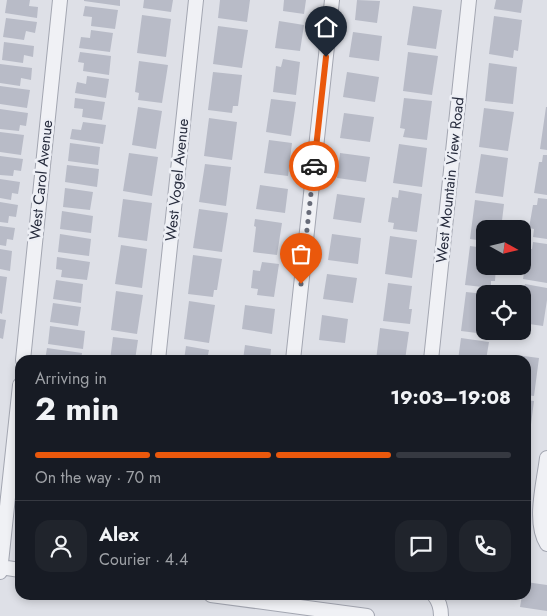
<!DOCTYPE html>
<meta charset="utf-8">
<style>
:root{--surface:#171b24;--page:#20242c;--text:#f1f3f6;--muted:#9ea1a6;--line:#363941;--accent:#ea580c}
body{margin:0;font-family:Jost,sans-serif;background:var(--page);color:var(--text);height:100vh;display:flex;flex-direction:column;font-size:19px;white-space:nowrap}
*{box-sizing:border-box;margin:0}
p{font-size:16px;color:var(--muted)}
.icon{flex:none;width:28px;height:28px;fill:none;stroke:currentColor;stroke-width:2;stroke-linecap:round;stroke-linejoin:round}
.map{position:relative;flex:1;overflow:hidden}
.panel{position:absolute;left:15px;top:355px;width:516px;height:245px;display:flex;flex-direction:column;background:var(--surface);border-radius:15px;box-shadow:0 2px 8px #0003}
.panel>*{flex:none}
.needle{width:32px;rotate:98deg}
.fabs{position:absolute;left:476px;top:220px;display:grid;gap:10px}
.fabs a{display:grid;place-items:center;width:55px;height:55px;border-radius:10px;background:var(--surface);box-shadow:0 2px 8px #0003;font-size:25px}
.pin{position:absolute;display:grid;place-items:center;width:42px;height:42px;color:#fff;margin:-51px -21px;border-radius:50% 50% 50% 0;rotate:-45deg;box-shadow:0 0 5px #0007}
.pin .icon{rotate:45deg}
.courier{position:absolute;display:grid;place-items:center;width:50px;height:50px;margin:-25px;border:4px solid #ea580c;border-radius:50%;background:#fff;color:#222;box-shadow:0 1px 6px #0007}
.overview em{font-style:normal;font-weight:700}
.overview div{display:flex;flex-direction:column-reverse}
.overview{display:flex;align-items:center;justify-content:space-between;height:85px;padding:0 20px}
h1{font-size:32px;font-weight:700;line-height:38px}
.bar{display:grid;grid-template-columns:repeat(4,1fr);gap:8px 5px;align-content:center;height:60px;padding:0 20px}
.bar i{height:6px;border-radius:4px;background:var(--line)}
.bar .selected{background:var(--accent)}
.bar p{grid-column:span 4}
.line{display:flex;align-items:center;gap:12px;padding:0 20px;border-top:1px solid var(--line)}
.line div{flex:1}
.round{display:grid;place-items:center;flex:none;width:52px;height:52px;border-radius:15px;background:var(--page)}
.map>svg:first-child{display:block}
.building{fill:#b8bbc7}
.lines{fill:none;stroke-linecap:round;stroke-linejoin:round}
.minor-casing{stroke:#a3a6b1;stroke-width:16}
.minor{stroke:#f0f1f5;stroke-width:14}
.done{stroke:#676b78;stroke-width:5;stroke-dasharray:0 9}
.route{stroke:#ea580c;stroke-width:6}
.labels{text-anchor:middle;stroke-width:5;stroke-linejoin:round;paint-order:stroke}
.street-label{font-size:15px;fill:#272c3d;stroke:#edeff5}
</style>
<div class="map">
<svg width="547" height="616" viewBox="0 0 547 616">
<rect width="100%" height="100%" fill="#dee0e7"/>
<!-- building -->
<path class="building" d="M7,0H30L29,6L38,7L37,18L5,13Z
M84,0H120V6L84,1Z
M144,0H173L171,12L143,8Z
M220,0H250L247,22L218,18Z
M284,0H306L304,14L283,11Z
M357,0L380,1L377,23L355,20Z
M496,0H523L521,13L494,9Z
M85,6L118,10L115,29L91,26L92,17L83,16Z
M413,6L442,10L436,49L407,45Z
M142,15L171,19L166,57L137,53Z
M494,16L522,20L518,51L514,50L513,58L489,54Z
M6,18L37,22L35,33L26,31L24,40L3,37Z
M279,21L304,25L300,51L275,48Z
M218,26L248,30L242,68L213,64Z
M91,30L113,33L110,52L79,48L81,37L90,38Z
M353,32L382,36L379,61L349,57Z
M4,42L34,46L33,57L24,55L23,63L2,60Z
M80,52L111,56L109,75L83,71L84,63L78,62Z
M408,52L438,56L432,95L403,91Z
M283,59L300,62L296,95L273,92L276,66L281,67Z
M139,61L168,65L162,103L138,100L139,93L135,92Z
M489,63L517,67L513,104L485,101Z
M0,64L32,68L31,80L21,78L20,86L0,83Z
M213,72L242,75L238,106H233L232,113L208,110Z
M347,72L379,77L375,102L343,97Z
M87,76L109,79L106,98L75,93L77,82L86,84Z
M0,86L30,90L27,108L0,104Z
M75,98L105,102L102,120L82,117L83,109L74,108Z
M404,98L432,101L427,140L403,137L405,129L400,128Z
M271,99L296,102L291,136L266,132Z
M138,107L162,111L156,149L132,145Z
M546,107H547V150L540,149Z
M484,108L514,112L508,151L479,147Z
M0,109L28,113L26,126L20,125L19,131L0,129Z
M344,113L374,117L370,142L340,138Z
M209,118L237,122L232,160L204,156Z
M83,122L106,125L103,144L70,139L72,129L81,130Z
M0,132L24,135L21,155L0,152Z
M269,140L292,143L288,176L264,173Z
M70,143L100,147L98,165L68,161Z
M399,144L427,148L422,187L393,183Z
M129,153L158,157L152,196L123,191Z
M340,153L370,157L366,182L337,178Z
M481,154L508,158L503,197L475,193Z
M543,155H547V195L534,193L539,162H542Z
M0,156L23,159L21,171L14,170L13,176L0,175Z
M205,164L231,167L226,206L199,202Z
M67,165L99,169L97,187L65,182Z
M0,179L20,182L18,194L12,193L11,200L0,198Z
M260,185L288,189L285,213L256,209Z
M65,188L93,192L90,210L63,207Z
M399,190L422,194L417,232L393,229L394,223L388,222L392,197L398,198Z
M337,194L365,198L361,223L333,219Z
M538,198L547,199V239L533,237L534,229L529,228L533,205H537Z
M123,199L152,203L147,241L118,237Z
M475,200L504,204L501,229H485V241L470,239Z
M0,202L18,205L16,217L9,216L8,223L0,222Z
M199,209L228,213L222,252L193,248Z
M62,211L93,216L91,233L60,229Z
M255,219L282,223L277,255L253,252L256,227L254,226Z
M0,226L15,228L13,240L7,239L6,246L0,245Z
M60,234L91,239L89,256L58,252Z
M332,234L361,238L358,264L328,260Z
M390,236L417,240L412,278L385,274Z
M533,242L547,244V283L523,279L528,249H532Z
M121,245L147,249L142,288L115,284Z
M470,246L485,248V266H496L495,281H491V288L465,285Z
M0,249L12,251L10,271L0,269Z
M193,255L222,259L217,290H214L213,297L188,294Z
M57,257L90,262L87,280L61,277L62,270L56,269Z
M262,262L279,264L274,297L257,295L258,289L251,288L253,270L260,271Z
M327,274L357,278L353,303L323,299Z
M0,276L7,277L2,314L0,313Z
M56,280L83,284L81,303L53,299Z
M388,283L412,286L409,309H412L410,324L383,321Z
M525,284L547,288V300L543,326L522,323V301Z
M116,291L143,295L137,334L111,330Z
M466,292L485,294V334L461,331Z
M189,301L215,305L209,343L184,339Z
M53,303L81,307L78,326L50,322Z
M245,305L275,309L272,334L242,329Z
M322,315L348,319L345,343L319,340Z
M0,319L6,320L3,339L0,338Z
M50,326L85,331L83,349L48,344Z
M380,328L409,332L405,360H376Z
M113,337L138,340L135,360H110Z
M461,338L489,342L486,360H458Z
M245,345L271,349L270,360H243Z
M186,346L209,350L207,360H184Z
M47,348L82,353L81,360H45Z
M318,355L342,359V360H317Z
M516,355L539,358L534,396L526,395V360H515Z
M526,400L534,401L529,440L526,439Z
M526,582L547,585V611L520,607L522,595H526Z"/>
<g class="lines">
<!-- minor casing -->
<g class="minor-casing">
<path id="minor" d="M23,360L60,0
M158,360L196,0
M293,360L332,0
M431,360L469,0
M547,458C544,483 533,522 547,544
M0,567L20,570
M0,572L20,385
M211,595L367,616
M434,595C439,601 441,608 441,616"/>
</g>
<!-- minor -->
<use href="#minor" class="minor"/>
</g>
<g class="lines">
<!-- done -->
<path class="done" d="M301,284L314,166"/>
<!-- route -->
<path class="route" d="M314,166L326,57"/>
</g>
<g class="labels">
<!-- street labels -->
<g class="street-label">
<text transform="translate(41 180) rotate(-84)" y="5">West Carol Avenue</text>
<text transform="translate(177 180) rotate(-84)" y="5">West Vogel Avenue</text>
<text transform="translate(450 180) rotate(-84)" y="5">West Mountain View Road</text>
</g>
</g>
</svg>
<div class="fabs">
<a><svg class="needle" viewBox="-14 -14 28 28"><path d="M0-13l5 13h-10z" fill="#e53935"/><path d="M0 13l5-13h-10z" fill="#9ea1a6"/></svg></a>
<a><svg class="icon" aria-label="locate" viewBox="0 0 24 24"><circle cx="12" cy="12" r="6"/><path d="M12 2v4M12 18v4M2 12h4M18 12h4"/></svg></a>
</div>
<div class="pin" style="left:301px;top:284px;background:#ea580c"><svg class="icon" aria-label="bag" viewBox="0 0 24 24"><path d="M5 8h14l-1 12H6zM9 8a3 3 0 0 1 6 0"/></svg></div>
<div class="pin" style="left:326px;top:57px;background:#1f2937"><svg class="icon" aria-label="home" viewBox="0 0 24 24"><path d="M3 11l9-7 9 7M6 9v11h12V9"/></svg></div>
<div class="courier" style="left:314px;top:166px"><svg class="icon" aria-label="car" viewBox="0 0 24 24"><path d="M5 17H2v-5l4-1 3-4h7l3 4 3 1v5h-3M9 17h6M6 11h13"/><circle cx="7" cy="17" r="2"/><circle cx="17" cy="17" r="2"/></svg></div>
<section class="panel">
<div class="overview"><div><h1>2 min</h1><p>Arriving in</p></div><em>19:03–19:08</em></div>
<div class="bar"><i class="selected"></i><i class="selected"></i><i class="selected"></i><i></i><p>On the way · 70 m</p></div>
<div class="line" style="height:90px"><a class="round"><svg class="icon" aria-label="person" viewBox="0 0 24 24"><circle cx="12" cy="8" r="4"/><path d="M4 21q1-7 8-7t8 7"/></svg></a><div><b>Alex</b><p>Courier · 4.4</p></div><a class="round"><svg class="icon" aria-label="chat" viewBox="0 0 24 24"><path d="M4 5h16v11H9l-5 4z"/></svg></a><a class="round"><svg class="icon" aria-label="phone" viewBox="0 0 24 24"><path d="M5 4h4l2 5-3 2q2 4 5 5l2-3 5 2v4C11 20 4 13 5 4z"/></svg></a></div>
</section>
</div>
